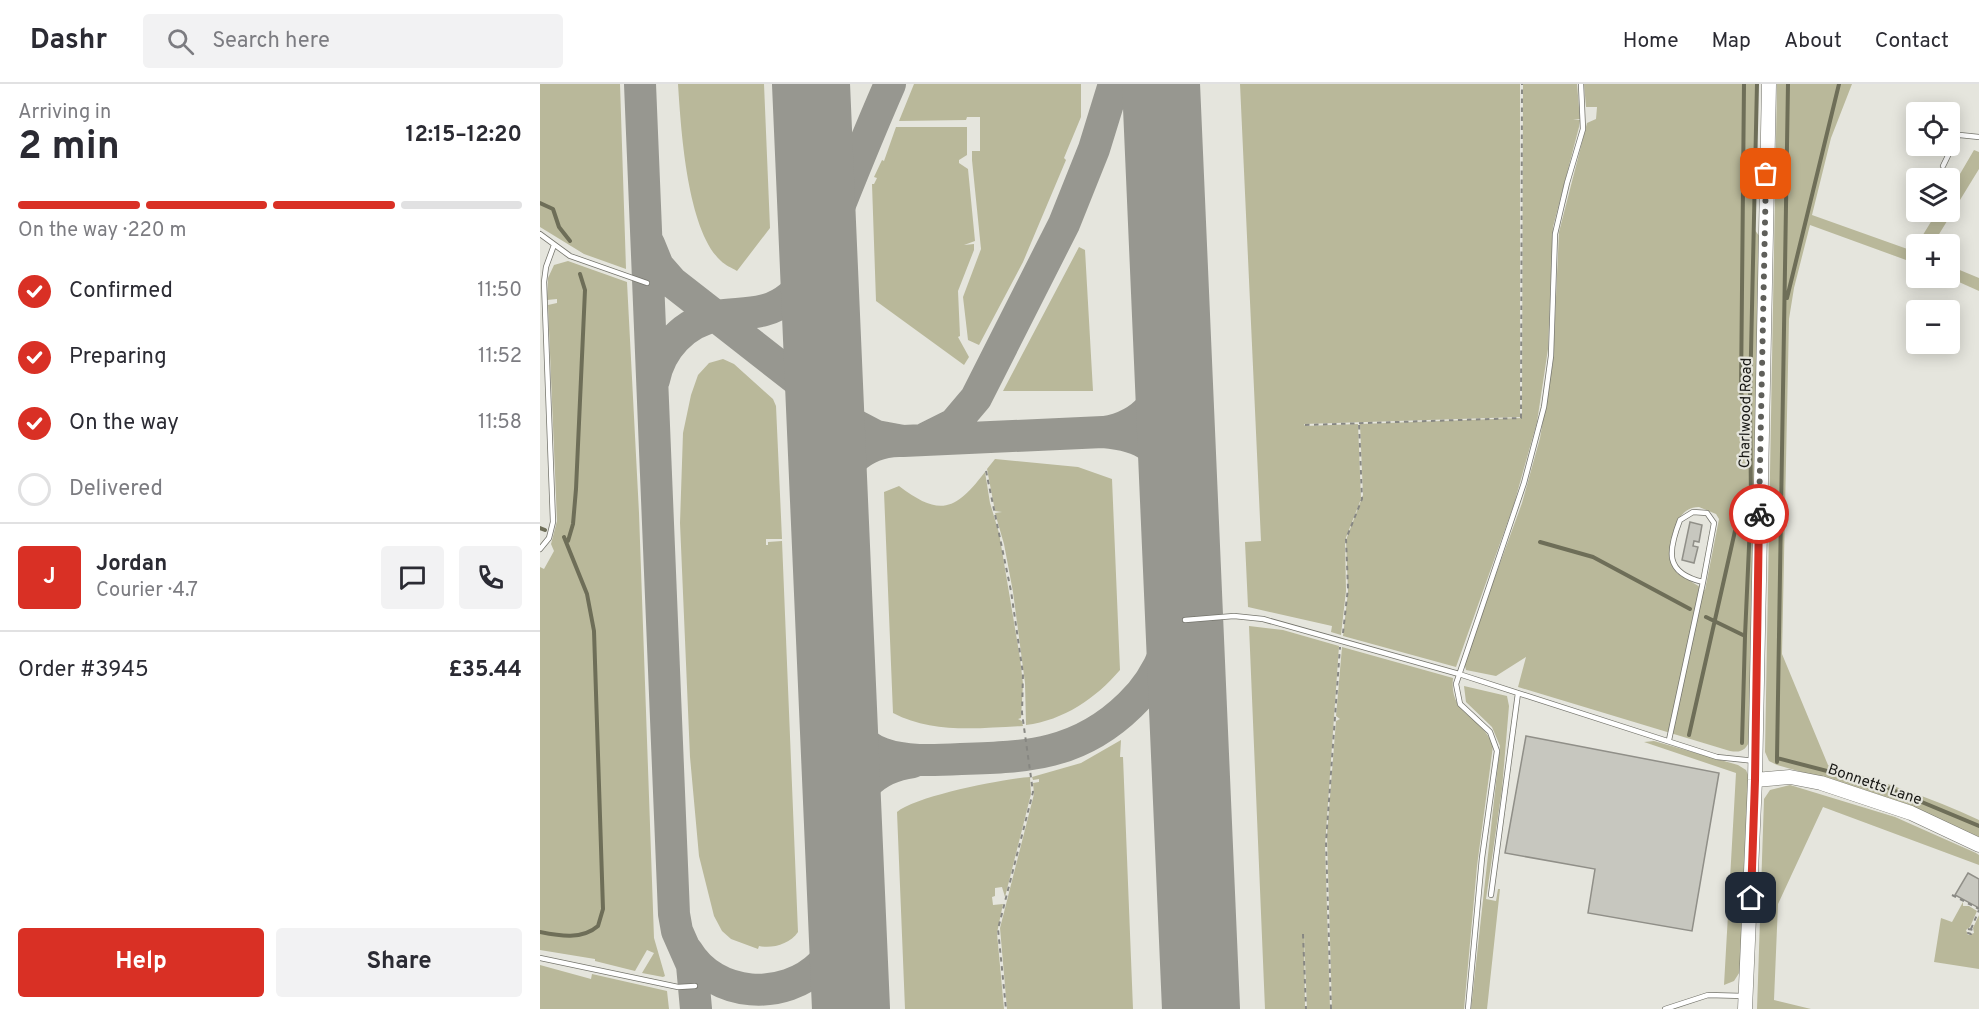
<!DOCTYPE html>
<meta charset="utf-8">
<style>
:root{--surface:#fff;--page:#f2f2f3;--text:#2b2b33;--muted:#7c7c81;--line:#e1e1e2;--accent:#d93025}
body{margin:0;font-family:Overpass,sans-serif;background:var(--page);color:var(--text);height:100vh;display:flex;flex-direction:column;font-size:22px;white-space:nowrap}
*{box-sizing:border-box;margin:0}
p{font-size:20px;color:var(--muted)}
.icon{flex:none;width:33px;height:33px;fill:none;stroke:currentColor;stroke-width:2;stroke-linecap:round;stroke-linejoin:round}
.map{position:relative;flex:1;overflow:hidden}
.drawer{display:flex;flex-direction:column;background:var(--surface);width:540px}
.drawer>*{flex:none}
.controls{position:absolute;left:1366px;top:18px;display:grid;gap:12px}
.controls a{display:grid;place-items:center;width:54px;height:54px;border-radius:6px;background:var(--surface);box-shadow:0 3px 15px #0003;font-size:30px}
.pin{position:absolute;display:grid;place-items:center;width:51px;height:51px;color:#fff;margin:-26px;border-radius:12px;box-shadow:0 3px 9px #0006}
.courier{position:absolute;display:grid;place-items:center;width:60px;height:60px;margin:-30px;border:4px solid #d93025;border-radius:50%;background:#fff;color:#222;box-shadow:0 2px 8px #0007}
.headline em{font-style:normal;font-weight:700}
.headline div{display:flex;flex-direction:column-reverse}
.headline{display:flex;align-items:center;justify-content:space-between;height:102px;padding:0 18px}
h1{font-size:39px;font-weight:700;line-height:45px}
.bar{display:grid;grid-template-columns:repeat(4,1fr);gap:9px 6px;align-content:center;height:72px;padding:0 18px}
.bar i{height:8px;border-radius:4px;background:var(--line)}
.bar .current{background:var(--accent)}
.bar p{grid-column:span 4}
.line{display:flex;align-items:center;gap:15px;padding:0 18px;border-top:2px solid var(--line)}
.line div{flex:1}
.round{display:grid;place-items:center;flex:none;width:63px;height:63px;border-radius:6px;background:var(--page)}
ol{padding:0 18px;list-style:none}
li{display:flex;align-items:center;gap:18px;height:66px}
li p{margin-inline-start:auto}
li .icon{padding:6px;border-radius:50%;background:var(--accent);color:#fff;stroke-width:4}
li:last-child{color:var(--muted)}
li i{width:33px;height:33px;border:3px solid var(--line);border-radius:50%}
.action{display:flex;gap:12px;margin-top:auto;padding:12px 18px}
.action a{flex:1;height:69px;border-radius:6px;background:var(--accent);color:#fff;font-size:24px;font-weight:700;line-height:69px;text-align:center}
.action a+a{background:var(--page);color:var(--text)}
header{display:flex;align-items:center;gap:36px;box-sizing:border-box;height:84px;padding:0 30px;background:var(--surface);border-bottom:2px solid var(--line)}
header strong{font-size:28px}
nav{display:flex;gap:33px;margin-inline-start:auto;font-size:21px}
.search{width:420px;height:54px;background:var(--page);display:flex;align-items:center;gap:15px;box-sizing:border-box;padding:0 21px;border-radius:6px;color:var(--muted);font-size:22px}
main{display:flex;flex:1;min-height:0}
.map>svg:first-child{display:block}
.green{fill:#b9b89a;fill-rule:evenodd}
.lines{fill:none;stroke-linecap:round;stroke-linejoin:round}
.stream{stroke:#6e6e58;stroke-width:4}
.taxiway{stroke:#979790;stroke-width:32}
.runway{stroke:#979790;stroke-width:78}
.building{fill:#c7c7bf;stroke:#908f88;stroke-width:1.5}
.lane-casing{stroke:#75756d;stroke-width:6}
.secondary-casing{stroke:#75756d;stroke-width:15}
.path{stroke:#878782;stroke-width:2;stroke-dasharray:4.5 4.5;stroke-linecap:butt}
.lane{stroke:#fff;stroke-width:4.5}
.secondary{stroke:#fff;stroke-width:14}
.done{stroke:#5f5f5a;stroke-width:6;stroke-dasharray:0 10.8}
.route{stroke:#d93025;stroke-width:8}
.labels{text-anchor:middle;stroke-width:4.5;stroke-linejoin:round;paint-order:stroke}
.street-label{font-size:15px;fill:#171714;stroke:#e5e5dd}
</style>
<header>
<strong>Dashr</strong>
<div class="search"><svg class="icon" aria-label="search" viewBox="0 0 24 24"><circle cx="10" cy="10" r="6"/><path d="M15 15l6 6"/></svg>Search here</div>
<nav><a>Home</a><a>Map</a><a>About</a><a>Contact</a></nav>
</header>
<main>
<section class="drawer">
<div class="headline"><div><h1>2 min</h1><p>Arriving in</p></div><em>12:15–12:20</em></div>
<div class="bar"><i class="current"></i><i class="current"></i><i class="current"></i><i></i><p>On the way · 220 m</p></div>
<ol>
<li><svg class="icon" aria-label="check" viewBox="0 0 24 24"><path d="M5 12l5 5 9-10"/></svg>Confirmed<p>11:50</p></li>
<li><svg class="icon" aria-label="check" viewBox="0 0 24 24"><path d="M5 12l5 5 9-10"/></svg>Preparing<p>11:52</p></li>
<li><svg class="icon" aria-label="check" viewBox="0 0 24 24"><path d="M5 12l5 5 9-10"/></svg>On the way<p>11:58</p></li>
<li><i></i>Delivered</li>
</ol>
<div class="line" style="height:108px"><b class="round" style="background:var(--accent);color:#fff">J</b><div><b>Jordan</b><p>Courier · 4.7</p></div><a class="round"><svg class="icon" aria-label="chat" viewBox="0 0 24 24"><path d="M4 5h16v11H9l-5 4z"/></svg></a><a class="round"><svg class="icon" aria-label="phone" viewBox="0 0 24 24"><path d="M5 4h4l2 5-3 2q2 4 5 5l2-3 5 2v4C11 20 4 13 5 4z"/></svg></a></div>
<div class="line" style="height:78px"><div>Order #3945</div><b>£35.44</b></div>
<div class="action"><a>Help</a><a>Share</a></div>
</section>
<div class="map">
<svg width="1439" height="925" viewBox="0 0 1439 925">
<rect width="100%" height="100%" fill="#e5e5dd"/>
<!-- green -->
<path class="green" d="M0,0H80L86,185L44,170L0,143Z
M138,0H224L230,144L197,187C192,184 185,181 181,177C147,146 141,45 138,0Z
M374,0H541V33L524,74L526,76L483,178L439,261L428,256L423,213L441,165L432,76V67H440V33H427L426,36L359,37Z
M700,0H980V333L764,340L765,342L818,340L821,415L805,456L806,507L801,551L791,548L792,542L708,523L705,458L721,457Z
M983,0H1037L1040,35H1033L1040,36L1039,43L1013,143L1008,265L997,338L974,420L916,583L803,552L808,508L806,456L823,411L820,340L982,334Z
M1044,0H1217L1214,145L1220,153L1211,654C1206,666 1202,669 1190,667L978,603L986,573L956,592L926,586L924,578L982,419L1000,354L1013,278L1019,148L1047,39L1056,35L1057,23H1046ZM1159,423L1176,430L1179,435L1165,506L1137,489L1129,474C1131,455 1135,423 1159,423Z
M1237,0H1312L1291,54L1272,131L1373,167L1397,128H1410V107L1434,66L1439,68V85L1393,160H1377V180L1270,141L1254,204L1249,235L1242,570L1288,681C1339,697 1391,713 1439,736V753L1321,705L1237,681L1229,677L1225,668Z
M356,43H427V71L419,76V79L428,85L435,157L424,161L434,160V166L418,207L420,252L418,253L429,273L424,281L336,217L332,100H334L337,94L334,93L342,76L344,77Z
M539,163L545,166L553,307H463Z
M28,177L87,198L99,429L114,854L125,892L123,893L102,889L114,869L107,866L95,887L55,877V875L0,866V483L4,485L14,467L11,460L17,437L8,221L17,219V215L7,216L8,194L14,181Z
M1410,182L1439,194V207L1410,194Z
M183,275L194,280L233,315L236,322L242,455H226V461H228V458L242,457L258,848C250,860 232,865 219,862L218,865L191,855L182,847L174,832L159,772L150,673L140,439L143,349L151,311L158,291L169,279Z
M455,375L538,383L572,395L580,586C555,615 524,636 486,641L485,599L473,508L464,460L455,429L462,428L455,427L447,385Z
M445,388L450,419L459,449L480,574L483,600L481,634L478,635L482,637L483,642C439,644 393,650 353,629L344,408L359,402C400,433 415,427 445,388Z
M709,542L743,546L799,562L785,762L790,925H767L764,850L765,925H725Z
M802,563L913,594C909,633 942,630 953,662L937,782L924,925H792L787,751L796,637L800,635L796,632Z
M924,602L967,612L969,622L962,705L946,815L956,817L958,805H960L947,925H931L960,662L952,643L926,618Z
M581,656L580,673H583L593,925H467L460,844L494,710L493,699L499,698V695L493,696L492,693L541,679Z
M1114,657L1198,681L1206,686L1209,693L1201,886L1194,897L1184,901L1196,689L1104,658Z
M490,693L491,710L465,813L462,803L455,804V812L452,813L453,821L463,820L457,849L464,925H365L357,728C376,712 463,695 490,693Z
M1250,701L1355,733L1436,769L1439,771V781L1283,723L1238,820L1234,916L1271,925H1217L1224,715L1230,706Z
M1423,818V822H1429L1437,827L1430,843L1426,846L1428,851L1434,849L1433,844L1439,831V885L1394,878L1401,834L1412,838Z
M0,881L51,895L52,890L127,907L129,925H0Z"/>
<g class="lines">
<!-- stream -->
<path class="stream" d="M1204,0L1201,308L1208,341
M0,119L13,125L19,143L30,157
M1247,214L1299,0
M0,444L5,446
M28,457L33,440L36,405L45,206L40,190
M1000,458L1053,473L1150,525
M1166,533L1205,552L1211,418L1210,313L1217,0
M1149,651L1195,447
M1202,659L1205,552
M1237,674L1248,0
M1237,678V674L1341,701L1439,742
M0,848C20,852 42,856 58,842L63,825L54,547L47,510L24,453"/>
<!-- taxiway -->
<path class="taxiway" d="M100,0L134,830L137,847L152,881L156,925
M109,160L118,182L132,198L315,341L336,352L363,357L563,348C611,352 619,366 639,407
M114,296C120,265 144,238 177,232C204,228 227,232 250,213C278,191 288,149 301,118C317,78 333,39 350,0
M564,348C605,342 628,311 632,271
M386,354L414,340L436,314L524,140L554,65L574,0
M290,421C297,384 320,358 359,357
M298,608C310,680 363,678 421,675C488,673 539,671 590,621C624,589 634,547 643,502
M303,751C309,711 332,683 373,678
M147,867C175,914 244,918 282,880C295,866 302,850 306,831"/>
<!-- runway -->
<path class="runway" d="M271,0L311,925
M621,0L661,925"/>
</g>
<!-- building -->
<path class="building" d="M1150,438L1162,441L1159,458L1154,457L1153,462L1158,463L1154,479L1142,476Z
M986,652L1179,689L1152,847L1048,829L1055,785L965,769Z
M1428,789L1439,795V824L1415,811Z"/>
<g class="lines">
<!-- lane casing -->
<g class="lane-casing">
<path id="lane" d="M1410,50L1439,53
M1403,82L1418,51
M0,150L30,172L107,199
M1153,428L1167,429L1174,439L1163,498C1124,489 1128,467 1140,436Z
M0,465L9,454L13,438L4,198L6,183L14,161
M645,536L694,532L723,535L919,590L1177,673L1215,677
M1129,656L1163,498
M951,811L978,609
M0,874L138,903L155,902
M928,925L942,774L957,667L950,648L920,620L916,600L984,399L1004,323L1011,272L1015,150L1027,99L1043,45L1041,0
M1125,925L1168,911L1204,912"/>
</g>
<!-- secondary casing -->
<g class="secondary-casing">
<path id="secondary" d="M1215,696L1250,693L1281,699L1371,729L1439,761
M1205,925L1215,696L1229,0"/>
</g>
<!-- path -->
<path class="path" d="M765,341L981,334L982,0
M446,387L471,507L483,590L482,629L493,708L458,845L466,925
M803,549L808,504L806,455L822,415L819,339
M1412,811L1439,825
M1428,845L1433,846L1431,850L1428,849Z
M1431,845L1439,826
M763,850L766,925
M791,925L786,758L800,563"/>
<!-- lane -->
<use href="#lane" class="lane"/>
<!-- secondary -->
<use href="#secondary" class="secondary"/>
</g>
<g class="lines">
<!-- done -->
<path class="done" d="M1219,430L1226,90"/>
<!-- route -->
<path class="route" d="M1211,814L1215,696L1219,430"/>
</g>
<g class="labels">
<!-- street labels -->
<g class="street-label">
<text transform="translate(1205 329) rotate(-89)" y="5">Charlwood Road</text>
<text transform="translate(1335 700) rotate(19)" y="5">Bonnetts Lane</text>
</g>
</g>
</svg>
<div class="controls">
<a><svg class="icon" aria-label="locate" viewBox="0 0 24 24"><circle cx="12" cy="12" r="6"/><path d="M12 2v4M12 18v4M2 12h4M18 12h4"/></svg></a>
<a><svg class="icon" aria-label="layers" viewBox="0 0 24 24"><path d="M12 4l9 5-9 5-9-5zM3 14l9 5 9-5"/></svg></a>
<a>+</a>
<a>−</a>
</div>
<div class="pin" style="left:1226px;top:90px;background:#ea580c"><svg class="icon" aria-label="bag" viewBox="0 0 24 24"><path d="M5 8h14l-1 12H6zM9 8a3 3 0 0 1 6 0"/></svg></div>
<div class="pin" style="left:1211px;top:814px;background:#1f2937"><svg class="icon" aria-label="home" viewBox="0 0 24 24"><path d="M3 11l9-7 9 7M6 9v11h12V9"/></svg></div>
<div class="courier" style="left:1219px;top:430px"><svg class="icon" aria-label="bike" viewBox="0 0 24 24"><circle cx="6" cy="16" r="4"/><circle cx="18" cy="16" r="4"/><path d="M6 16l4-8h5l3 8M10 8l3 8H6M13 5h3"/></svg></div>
</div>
</main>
